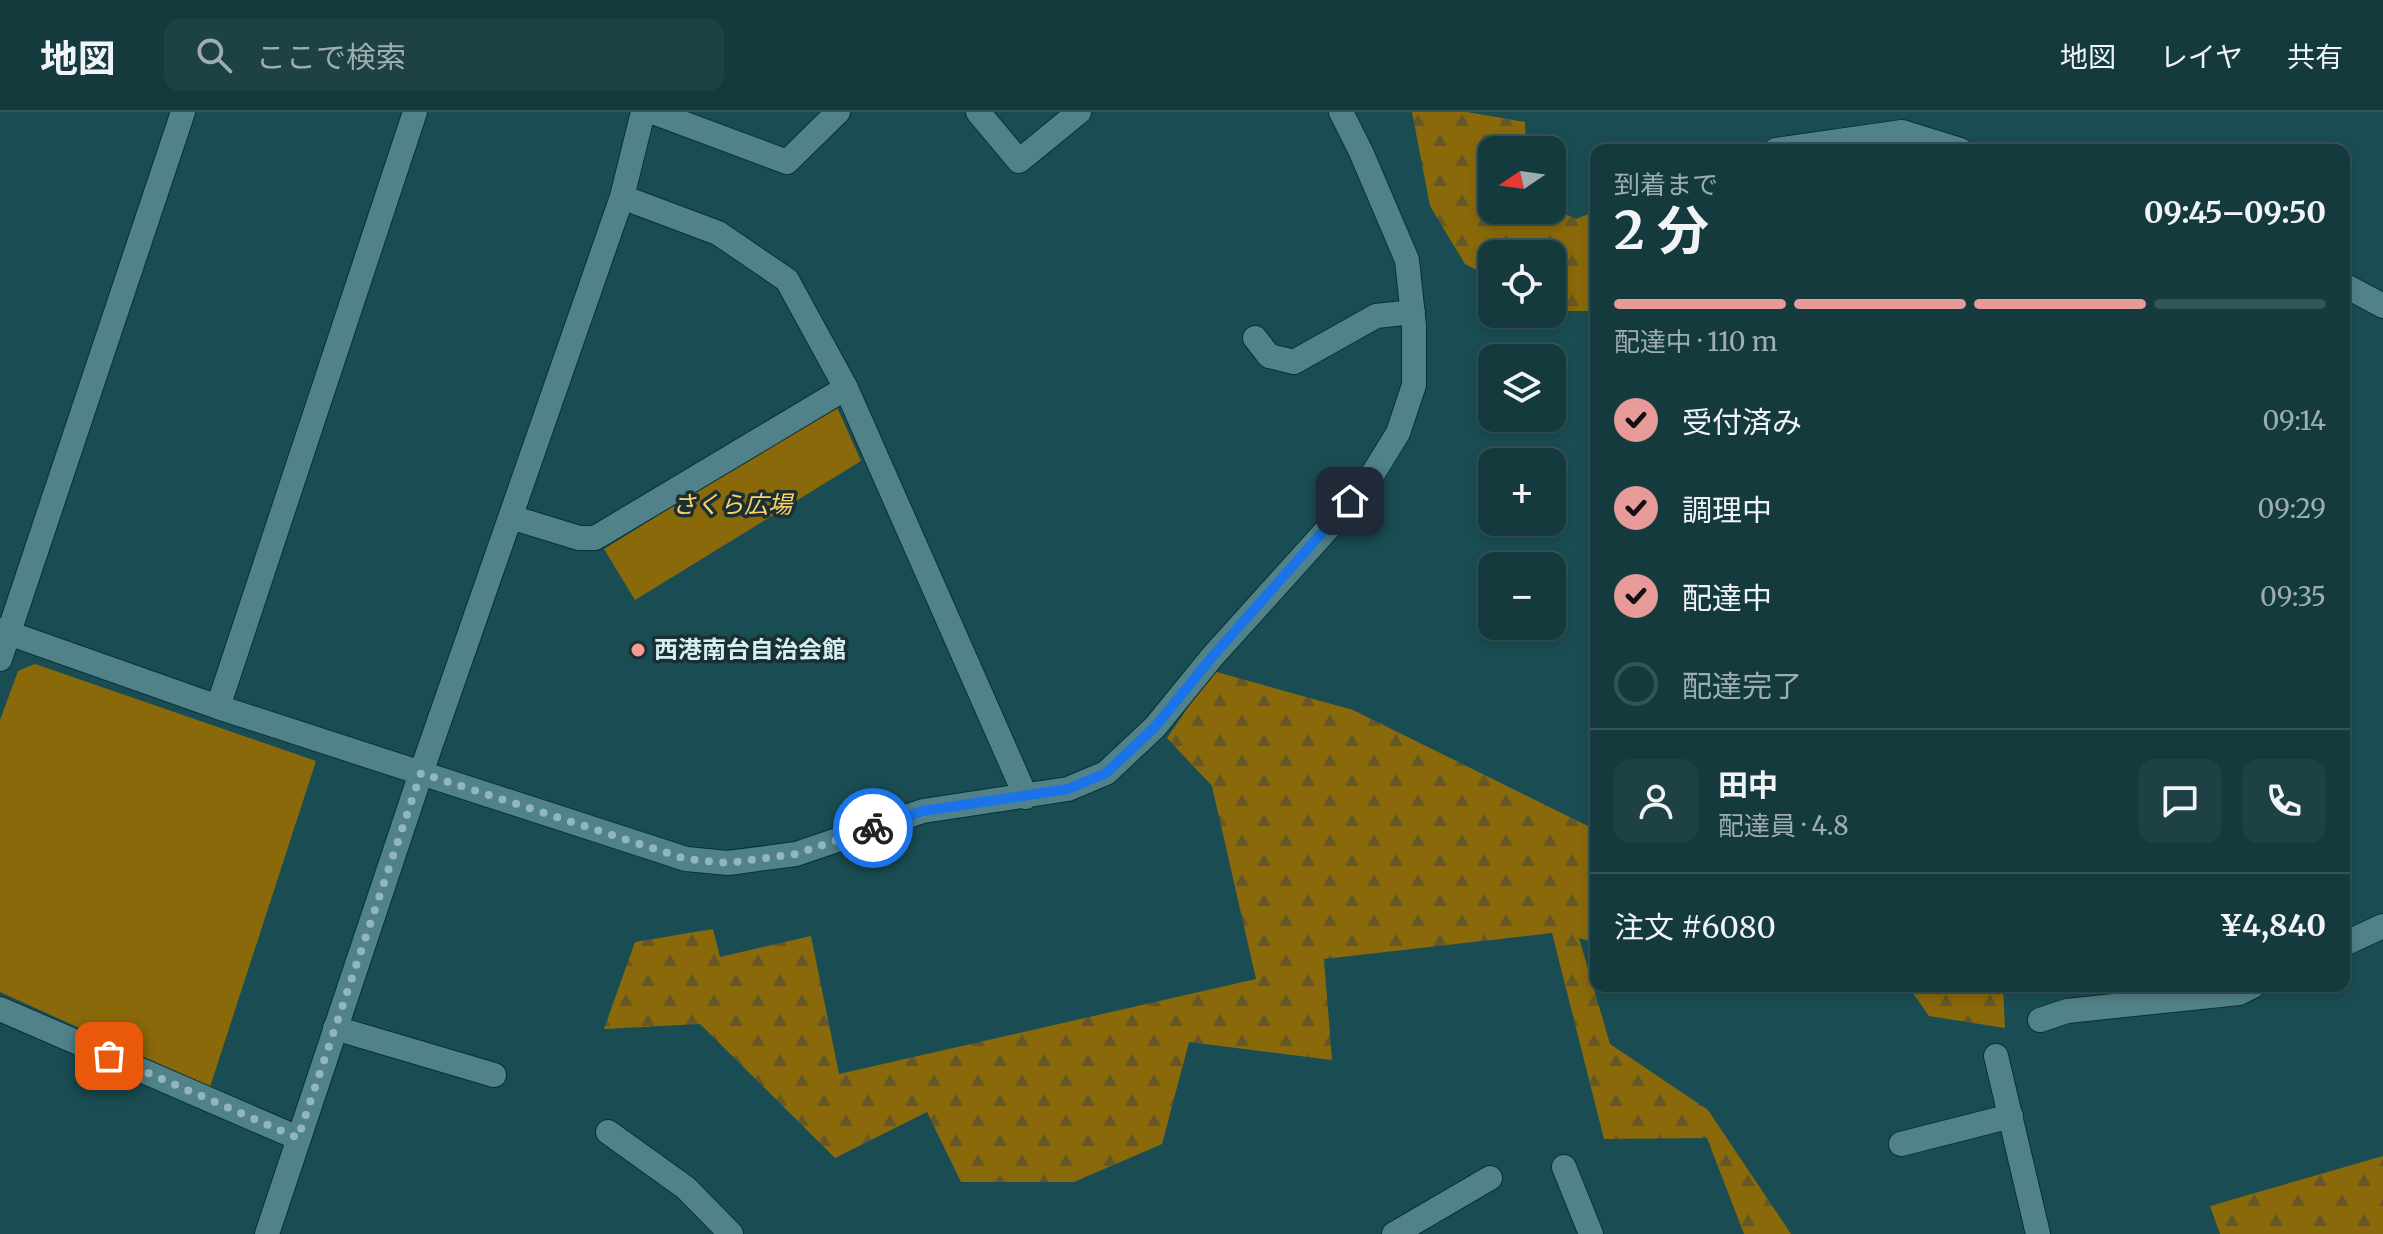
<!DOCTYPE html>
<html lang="ja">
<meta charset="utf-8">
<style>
:root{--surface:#143a3e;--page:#1d4145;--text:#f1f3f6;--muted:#9dadb0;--line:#335458;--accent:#e69b98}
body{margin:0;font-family:Merriweather,"Noto Sans JP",serif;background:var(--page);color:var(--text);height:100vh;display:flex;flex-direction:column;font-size:30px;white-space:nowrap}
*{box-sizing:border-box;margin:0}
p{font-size:26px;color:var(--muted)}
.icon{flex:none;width:44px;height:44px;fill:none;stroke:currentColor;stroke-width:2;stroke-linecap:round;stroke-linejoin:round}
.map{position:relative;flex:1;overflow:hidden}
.panel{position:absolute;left:1590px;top:32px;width:760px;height:848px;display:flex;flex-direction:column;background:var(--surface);border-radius:16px;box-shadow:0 4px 12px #0003,0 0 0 2px var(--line)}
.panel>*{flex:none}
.needle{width:52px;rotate:257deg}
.controls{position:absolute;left:1478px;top:24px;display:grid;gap:16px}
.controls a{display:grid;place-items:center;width:88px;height:88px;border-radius:16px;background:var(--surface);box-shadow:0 4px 12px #0003,0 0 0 2px var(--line);font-size:40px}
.pin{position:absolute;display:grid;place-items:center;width:68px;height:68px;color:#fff;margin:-34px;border-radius:16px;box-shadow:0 4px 12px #0006}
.courier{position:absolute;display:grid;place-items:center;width:80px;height:80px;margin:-40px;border:6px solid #1a73e8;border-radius:50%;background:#fff;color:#222;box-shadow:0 2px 10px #0007}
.headline em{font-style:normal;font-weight:700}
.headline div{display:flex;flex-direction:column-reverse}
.headline{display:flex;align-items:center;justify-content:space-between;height:136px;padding:0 24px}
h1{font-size:52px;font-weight:700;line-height:60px}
.bar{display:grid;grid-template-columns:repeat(4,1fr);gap:12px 8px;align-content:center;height:96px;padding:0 24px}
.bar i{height:10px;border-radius:6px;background:var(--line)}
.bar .on{background:var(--accent)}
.bar p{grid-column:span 4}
.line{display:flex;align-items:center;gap:20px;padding:0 24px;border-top:2px solid var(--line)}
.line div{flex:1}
.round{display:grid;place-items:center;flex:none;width:84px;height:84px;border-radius:16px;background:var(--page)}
ol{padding:0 24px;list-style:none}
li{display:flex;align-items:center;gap:24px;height:88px}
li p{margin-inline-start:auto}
li .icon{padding:8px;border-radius:50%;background:var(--accent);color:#111;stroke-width:4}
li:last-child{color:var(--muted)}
li i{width:44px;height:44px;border:4px solid var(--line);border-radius:50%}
header{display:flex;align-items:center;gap:48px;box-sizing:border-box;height:112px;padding:0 40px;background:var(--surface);border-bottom:2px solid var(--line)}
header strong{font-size:38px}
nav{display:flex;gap:44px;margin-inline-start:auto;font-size:28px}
.search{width:560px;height:72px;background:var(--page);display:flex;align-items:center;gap:20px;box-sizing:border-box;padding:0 28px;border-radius:16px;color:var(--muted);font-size:30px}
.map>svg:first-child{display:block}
.green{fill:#89690a}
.forest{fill:url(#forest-firs)}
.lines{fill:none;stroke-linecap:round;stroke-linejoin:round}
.minor-casing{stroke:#093136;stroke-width:26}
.minor{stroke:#518289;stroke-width:24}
.done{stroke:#94b6ba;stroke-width:8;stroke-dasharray:0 14.4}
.route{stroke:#1a73e8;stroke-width:10}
.poi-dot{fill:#f59c92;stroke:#1a2f32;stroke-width:3}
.labels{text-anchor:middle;stroke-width:7;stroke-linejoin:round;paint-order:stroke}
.park-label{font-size:24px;font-style:italic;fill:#ffd267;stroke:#1a2f32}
.poi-label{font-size:24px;font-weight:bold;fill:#d5eff2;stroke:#1a2f32;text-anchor:start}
</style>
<header>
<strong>地図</strong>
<div class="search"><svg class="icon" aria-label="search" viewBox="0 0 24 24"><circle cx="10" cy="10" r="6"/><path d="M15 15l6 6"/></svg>ここで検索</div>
<nav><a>地図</a><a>レイヤ</a><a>共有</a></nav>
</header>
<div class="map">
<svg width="2383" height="1122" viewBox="0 0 2383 1122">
<defs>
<pattern id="forest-firs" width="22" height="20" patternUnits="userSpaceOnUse" patternTransform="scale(2)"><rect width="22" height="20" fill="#89690a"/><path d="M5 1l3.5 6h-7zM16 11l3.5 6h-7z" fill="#64582a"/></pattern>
</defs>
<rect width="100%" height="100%" fill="#1a4d53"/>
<!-- green -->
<path class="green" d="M836,293L861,349L635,488L604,437Z
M35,552L316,649L210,975L0,880V608L18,559Z"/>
<!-- forest -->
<path class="forest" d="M1412,0H1467L1525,10L1526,38H1492V98L1552,96L1576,107L1596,99V199H1560L1552,195V142H1492V166L1465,152L1430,94Z
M1213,559L1353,598L1596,718V831L1579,826L1610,932L1708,998L1791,1122H1744L1707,1026L1604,1027L1552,821L1324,847L1332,948L1189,930L1162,1032L1074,1070H961L927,1000L835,1046L700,912L604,917L635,830L713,817L720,845L811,824L839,962L1256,867L1212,674L1167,626Z
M1908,874H2003L2005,916L1929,904Z
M2383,1044V1122H2220L2210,1094Z"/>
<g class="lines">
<!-- minor casing -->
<g class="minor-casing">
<path id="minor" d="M653,0L787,50L838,0
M978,0L1019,49L1079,0
M1776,38L1902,20L1960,38
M622,85L718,121L787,168L846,276L1026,685
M2344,173L2383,194
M1255,226L1269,244L1294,250L1376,204L1413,200
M511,405L579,426H595L846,276
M0,518L218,595L686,747L728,751L796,742L923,699L1068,677L1106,661L1155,615L1212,545L1332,412L1374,360L1398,321L1414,273V214L1407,148L1361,40L1341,0
M0,547L183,0
M218,595L415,0
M2344,832L2383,814
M0,897L298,1026
M2040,908L2067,899L2239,881L2253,874
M335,916L494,963
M1996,944L2038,1122
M608,1020L686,1076L731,1122
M1901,1032L2011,1004
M1564,1055L1591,1122
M267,1122L421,661L622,85L643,0
M1394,1122L1490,1066"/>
</g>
<!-- minor -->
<use href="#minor" class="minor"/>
</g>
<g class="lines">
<!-- done -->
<path class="done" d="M109,944L298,1026L421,661L686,747L728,751L796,742L873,716"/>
<!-- route -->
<path class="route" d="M873,716L923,699L1068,677L1106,661L1155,615L1212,545L1350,389"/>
</g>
<!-- markers -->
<circle class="poi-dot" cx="638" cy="538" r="8"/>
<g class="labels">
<!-- park labels -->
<g class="park-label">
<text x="732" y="401">さくら広場</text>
</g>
<!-- poi labels -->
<g class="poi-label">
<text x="654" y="546">西港南台自治会館</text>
</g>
</g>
</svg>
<div class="controls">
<a><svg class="needle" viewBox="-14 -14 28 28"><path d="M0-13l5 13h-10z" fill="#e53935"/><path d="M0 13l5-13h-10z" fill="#9dadb0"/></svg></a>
<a><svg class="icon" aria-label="locate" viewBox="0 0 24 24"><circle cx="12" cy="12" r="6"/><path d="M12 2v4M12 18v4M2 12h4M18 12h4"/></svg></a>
<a><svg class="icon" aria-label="layers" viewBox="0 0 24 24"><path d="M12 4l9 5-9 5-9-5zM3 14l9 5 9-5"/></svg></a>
<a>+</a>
<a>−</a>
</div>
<div class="pin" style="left:109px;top:944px;background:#ea580c"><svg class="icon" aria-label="bag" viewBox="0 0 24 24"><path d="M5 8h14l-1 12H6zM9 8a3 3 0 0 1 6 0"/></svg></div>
<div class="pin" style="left:1350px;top:389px;background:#1f2937"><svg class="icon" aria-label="home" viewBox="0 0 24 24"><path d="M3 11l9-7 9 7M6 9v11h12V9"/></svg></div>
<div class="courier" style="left:873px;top:716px"><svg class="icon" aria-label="bike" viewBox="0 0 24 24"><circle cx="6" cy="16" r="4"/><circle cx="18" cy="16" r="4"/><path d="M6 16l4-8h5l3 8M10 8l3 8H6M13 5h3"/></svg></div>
<section class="panel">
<div class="headline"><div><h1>2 分</h1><p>到着まで</p></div><em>09:45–09:50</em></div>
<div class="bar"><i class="on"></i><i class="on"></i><i class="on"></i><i></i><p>配達中 · 110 m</p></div>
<ol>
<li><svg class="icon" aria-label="check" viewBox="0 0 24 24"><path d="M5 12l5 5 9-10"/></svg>受付済み<p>09:14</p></li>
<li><svg class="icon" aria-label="check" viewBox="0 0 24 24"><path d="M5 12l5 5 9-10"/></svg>調理中<p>09:29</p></li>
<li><svg class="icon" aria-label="check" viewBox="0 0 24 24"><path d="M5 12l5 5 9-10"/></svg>配達中<p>09:35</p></li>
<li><i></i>配達完了</li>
</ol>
<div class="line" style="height:144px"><a class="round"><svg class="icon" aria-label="person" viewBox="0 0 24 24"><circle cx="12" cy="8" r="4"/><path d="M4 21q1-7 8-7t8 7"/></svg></a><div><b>田中</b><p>配達員 · 4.8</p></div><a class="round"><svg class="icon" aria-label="chat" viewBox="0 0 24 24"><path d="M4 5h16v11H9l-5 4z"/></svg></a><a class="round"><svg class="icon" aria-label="phone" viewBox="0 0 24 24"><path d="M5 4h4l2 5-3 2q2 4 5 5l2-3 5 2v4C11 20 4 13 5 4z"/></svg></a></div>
<div class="line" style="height:104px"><div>注文 #6080</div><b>¥4,840</b></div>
</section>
</div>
